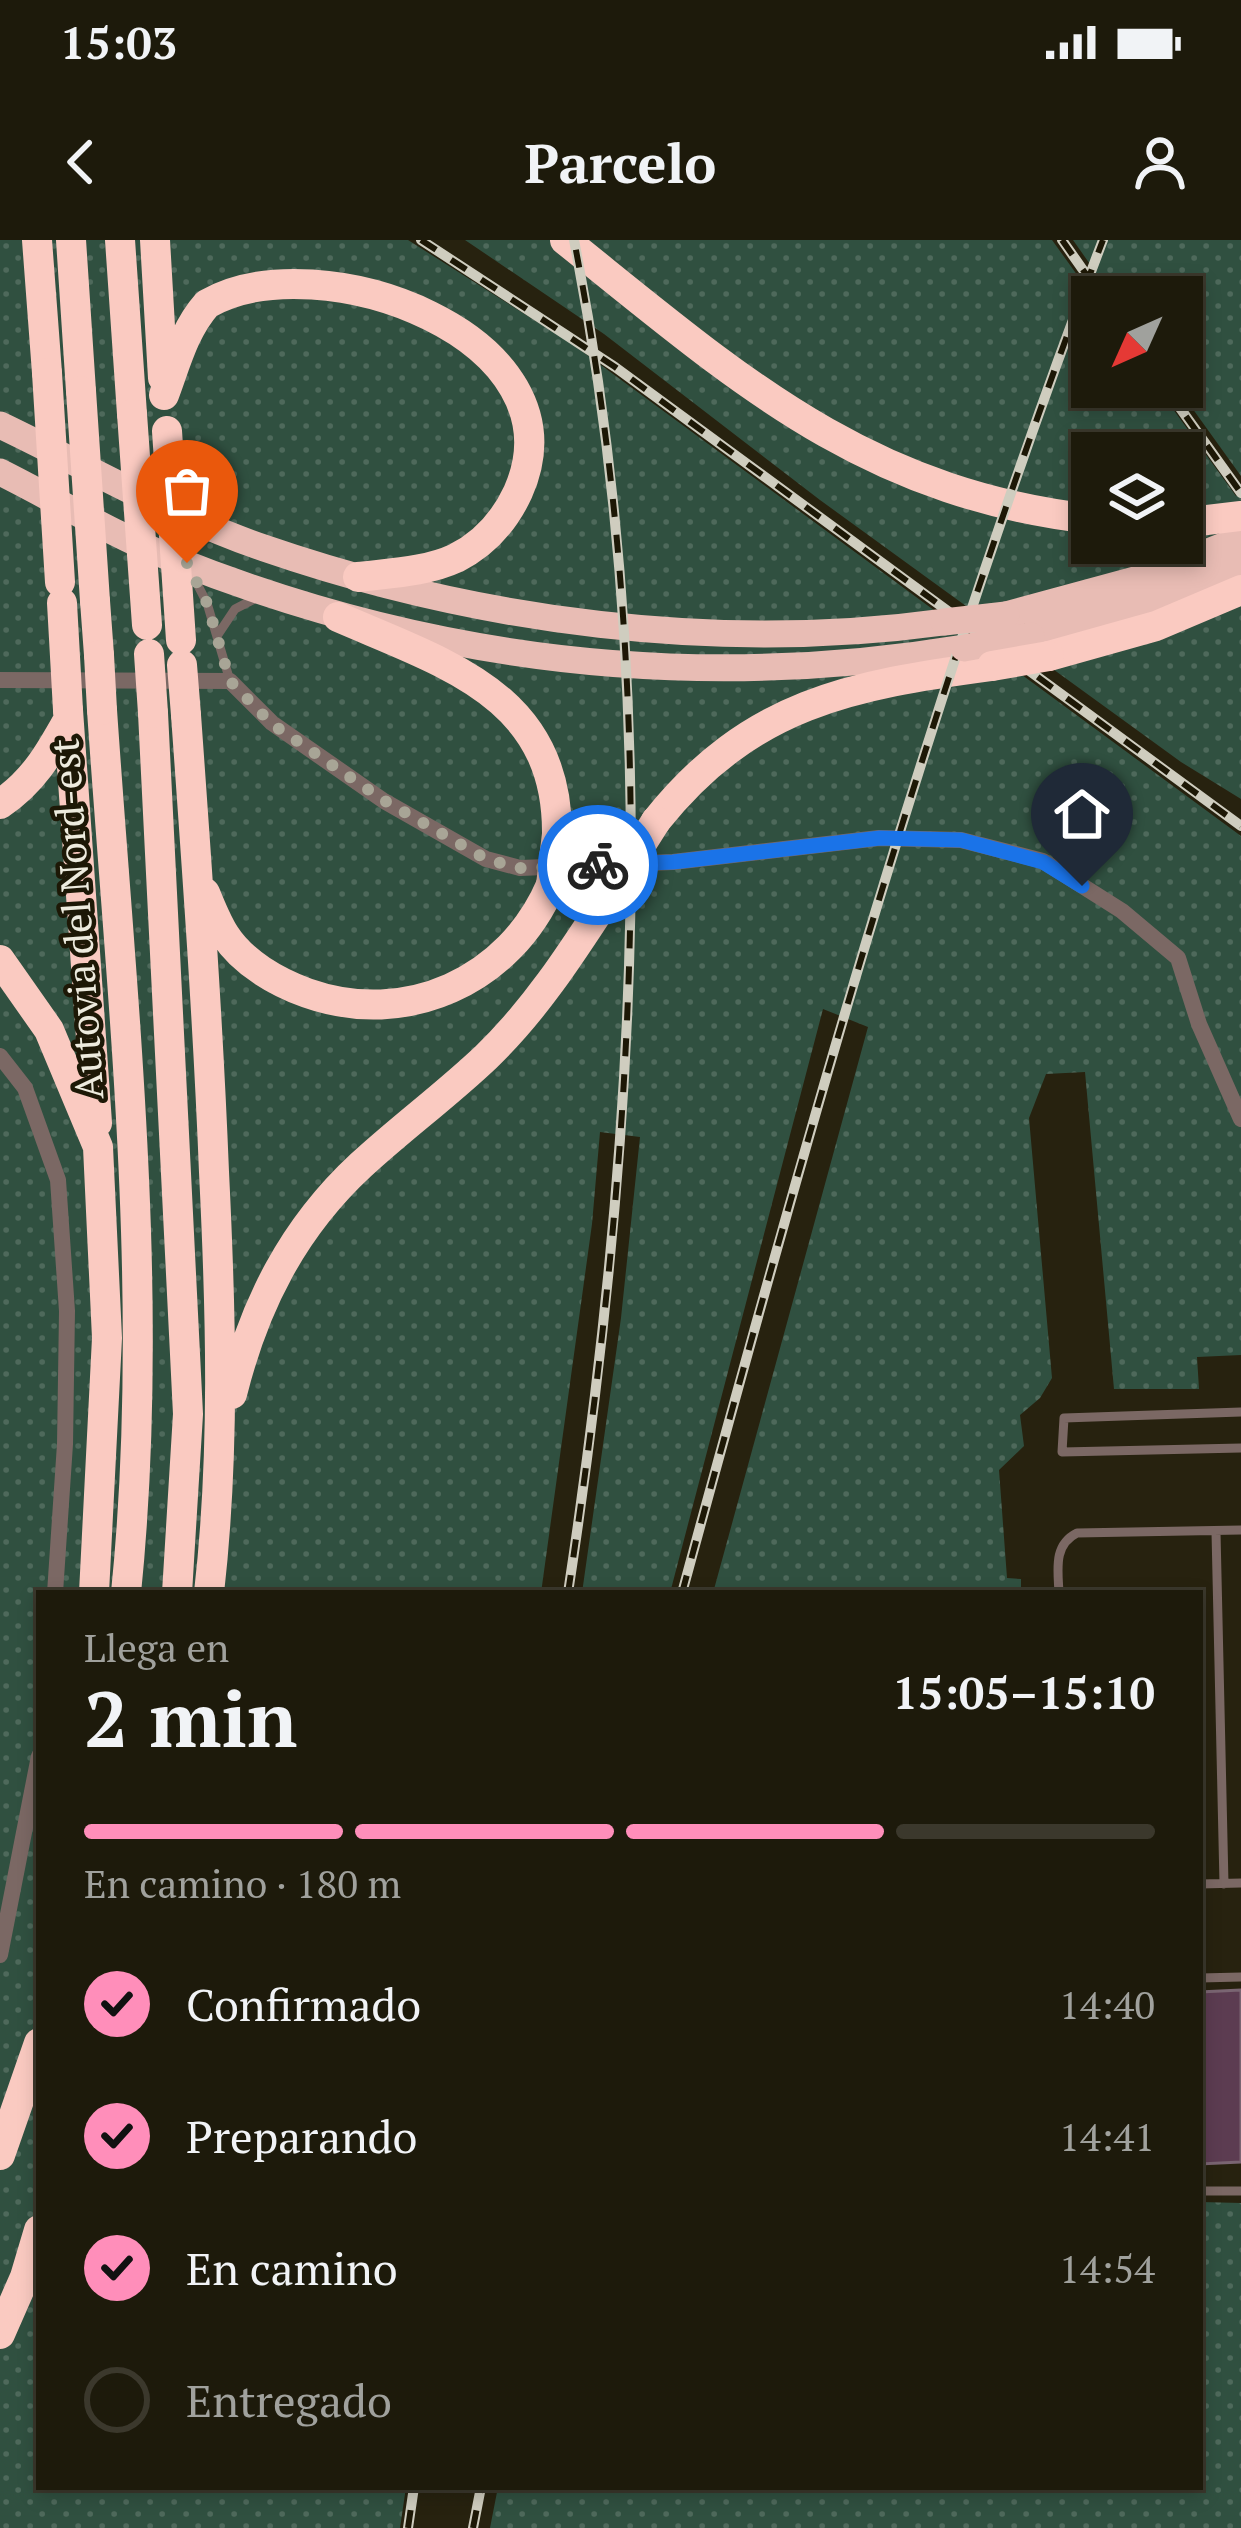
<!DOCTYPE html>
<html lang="es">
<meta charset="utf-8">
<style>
:root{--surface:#1d1a0b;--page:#252314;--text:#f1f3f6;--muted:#a0a19d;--line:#3b382c;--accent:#ff8eba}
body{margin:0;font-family:"PT Serif",serif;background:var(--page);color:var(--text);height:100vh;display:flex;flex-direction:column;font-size:45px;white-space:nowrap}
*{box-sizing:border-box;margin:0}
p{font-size:39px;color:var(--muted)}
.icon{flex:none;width:66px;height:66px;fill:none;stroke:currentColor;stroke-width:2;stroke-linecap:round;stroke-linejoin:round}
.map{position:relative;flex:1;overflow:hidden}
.side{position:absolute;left:36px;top:1350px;width:1167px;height:900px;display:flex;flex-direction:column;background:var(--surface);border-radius:0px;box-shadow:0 6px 18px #0003,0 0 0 3px var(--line)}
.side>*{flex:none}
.needle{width:78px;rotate:225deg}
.controls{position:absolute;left:1071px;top:36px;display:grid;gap:24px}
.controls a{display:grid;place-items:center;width:132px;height:132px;border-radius:0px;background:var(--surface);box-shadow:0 6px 18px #0003,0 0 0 3px var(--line);font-size:60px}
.pin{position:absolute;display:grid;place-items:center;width:102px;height:102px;color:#fff;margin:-123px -51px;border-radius:50% 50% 50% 0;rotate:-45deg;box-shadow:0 0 12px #0007}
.pin .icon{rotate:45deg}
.courier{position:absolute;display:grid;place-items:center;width:120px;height:120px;margin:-60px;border:9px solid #1a73e8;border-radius:50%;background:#fff;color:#222;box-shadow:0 3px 15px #0007}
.headline em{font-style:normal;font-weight:600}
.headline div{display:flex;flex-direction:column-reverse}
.headline{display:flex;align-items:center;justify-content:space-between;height:204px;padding:0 48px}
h1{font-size:78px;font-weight:600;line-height:90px}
.bar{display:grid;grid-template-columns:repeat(4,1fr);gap:18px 12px;align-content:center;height:144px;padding:0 48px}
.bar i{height:15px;border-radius:9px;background:var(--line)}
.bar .selected{background:var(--accent)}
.bar p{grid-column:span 4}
ol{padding:0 48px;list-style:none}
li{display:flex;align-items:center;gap:36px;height:132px}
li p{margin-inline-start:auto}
li .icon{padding:12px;border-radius:50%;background:var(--accent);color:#111;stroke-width:4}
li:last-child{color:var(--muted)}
li i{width:66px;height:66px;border:6px solid var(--line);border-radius:50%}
.status{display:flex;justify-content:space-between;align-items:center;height:84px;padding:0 60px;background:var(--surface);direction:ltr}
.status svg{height:33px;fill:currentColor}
header{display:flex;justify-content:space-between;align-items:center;height:156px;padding:0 48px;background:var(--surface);font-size:54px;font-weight:600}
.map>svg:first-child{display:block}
.grass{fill:url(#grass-dots);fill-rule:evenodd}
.building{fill:#5c3c51;stroke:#7a6572;stroke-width:3}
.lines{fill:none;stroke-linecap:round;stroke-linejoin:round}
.service{stroke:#7b6864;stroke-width:9}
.minor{stroke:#7b6864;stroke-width:16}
.trunk{stroke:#e8bcb4;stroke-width:27}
.motorway{stroke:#facac1;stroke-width:30}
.rail-casing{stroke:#cfcdbf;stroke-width:10}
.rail{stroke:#1d1806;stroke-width:6;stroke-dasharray:18;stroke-linecap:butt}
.trunk-bridge{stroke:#e8bcb4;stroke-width:27}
.motorway-bridge{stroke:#facac1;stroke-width:30}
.done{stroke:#a8a596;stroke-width:12;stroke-dasharray:0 21.6}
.route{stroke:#1a73e8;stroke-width:15}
.labels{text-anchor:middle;stroke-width:9;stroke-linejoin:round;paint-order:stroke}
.street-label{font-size:39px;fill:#edebde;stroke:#1d1806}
</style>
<div class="status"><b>15:03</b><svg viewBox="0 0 49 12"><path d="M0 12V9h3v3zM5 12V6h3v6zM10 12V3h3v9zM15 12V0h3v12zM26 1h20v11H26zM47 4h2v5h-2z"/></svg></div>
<header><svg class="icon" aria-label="back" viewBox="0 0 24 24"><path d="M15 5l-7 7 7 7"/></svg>Parcelo<svg class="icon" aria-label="person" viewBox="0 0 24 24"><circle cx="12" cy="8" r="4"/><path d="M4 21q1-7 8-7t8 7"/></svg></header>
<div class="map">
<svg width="1241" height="2288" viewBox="0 0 1241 2288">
<defs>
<pattern id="grass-dots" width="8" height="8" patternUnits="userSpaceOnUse" patternTransform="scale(3)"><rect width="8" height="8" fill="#305040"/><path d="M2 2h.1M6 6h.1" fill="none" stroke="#4e695b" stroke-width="1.8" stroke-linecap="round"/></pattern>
</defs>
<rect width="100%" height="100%" fill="#27220f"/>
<!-- grass -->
<path class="grass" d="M0,0H408L575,106L1241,596V1115L1197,1117L1199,1149H1114L1085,832L1046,834L1029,878L1052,1138L1040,1158L1020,1175L1024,1206L999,1230L1007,1338L1021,1339V1353H713L868,787L823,769L670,1353H582L621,1078L640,897L600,892L592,984L541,1353H39V2247H406L400,2288H0Z
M465,0H1052L1093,57L1092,147H1157L1236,256L1241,254V559L1181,522L820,260L604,94ZM1092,213H1182V303H1092Z
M1073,0H1241V236L1177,147H1182V57H1113Z
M1200,1962L1241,1963V2288H490L498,2247H1200Z"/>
<!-- building -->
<path class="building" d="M1241,1750V1922L1200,1924V1752Z"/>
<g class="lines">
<!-- service -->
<path class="service" d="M192,334L207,363L230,441
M217,396L235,369L260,356
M1241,1172L1064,1178L1062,1212L1241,1208
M1216,1292L1224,1644
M1059,1353C1058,1330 1053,1305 1077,1293L1241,1290
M1200,1644L1241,1643
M1200,1738L1241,1737
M1200,1951H1241"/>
<!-- minor -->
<path class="minor" d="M0,440L230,441L272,483L384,561L486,619L520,628L673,622L879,598L961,600L1043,621L1122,671L1178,718L1199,784L1241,879
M0,816L25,848L58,940L67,1071L65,1204L55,1353
M0,1715L39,1516"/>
<!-- trunk -->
<path class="trunk" d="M0,185C86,226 173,277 264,308C479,382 718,413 944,382
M0,232C56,260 112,294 171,318C427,421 691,453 964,408
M1006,375L1142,338L1241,299
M1031,396L1156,360L1241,326"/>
<!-- motorway -->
<path class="motorway" d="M37,0L47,133
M71,0L81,151
M120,0L132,174
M155,0L163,138
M565,0C736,137 863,253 1092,279
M164,155C176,123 184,90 207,64C318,0 587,97 518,252C505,280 484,304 456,318C426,332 390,333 358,337
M1182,283L1241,276
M95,361L99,415
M338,377C446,424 558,455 557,594
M1049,416L1156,386L1241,350
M68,470L97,883
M102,470C122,764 156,1059 126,1353
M153,473L188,1174L177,1353
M186,475C197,628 208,780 214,932C221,1073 225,1213 209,1353
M0,564C33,542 49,514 68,480
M656,581C750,463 851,445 992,426
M205,653C211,667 217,683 225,695C243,723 277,742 307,753C406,788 510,741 551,645
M0,720L49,790L98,907L107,1098L94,1353
M232,1154C254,1065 293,988 361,925C401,888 446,855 486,817C535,770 571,714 608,657
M0,1915L39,1803
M0,2094L25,2037L39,1990"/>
<!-- rail casing -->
<g class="rail-casing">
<path id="rail" d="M421,0L615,127L1241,586
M1062,0L1102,57
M1165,147L1241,253
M568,1353C637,897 663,456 574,0
M682,1353C806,896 934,442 1103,0
M408,2288L414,2247
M473,2288L481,2247"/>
</g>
<!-- rail -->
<use href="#rail" class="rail"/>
<!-- trunk-bridge -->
<path class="trunk-bridge" d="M944,382L1006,375
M964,408L1031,396"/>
<!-- motorway-bridge -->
<path class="motorway-bridge" d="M47,133L60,342
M81,151L95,361
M132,174L147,385
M167,191L181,400
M62,363L68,470
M149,414L153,473
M99,415L102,470
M182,425L186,475
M992,426L1049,416
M551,645L557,594
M608,657L656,581"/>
</g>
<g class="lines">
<!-- done -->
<path class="done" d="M187,323L207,363L230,441L272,484L385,561L486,619L520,628L598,625"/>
<!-- route -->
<path class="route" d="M598,625L673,622L880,598L961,600L1043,622L1082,646"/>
</g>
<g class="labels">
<!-- street labels -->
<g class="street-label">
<text transform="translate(77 679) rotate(-94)" y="14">Autovia del Nord-est</text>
</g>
</g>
</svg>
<div class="controls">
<a><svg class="needle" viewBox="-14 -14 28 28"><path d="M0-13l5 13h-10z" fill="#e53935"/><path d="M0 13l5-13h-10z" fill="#a0a19d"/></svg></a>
<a><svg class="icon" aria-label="layers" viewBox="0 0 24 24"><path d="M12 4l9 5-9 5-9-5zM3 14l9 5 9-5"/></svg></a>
</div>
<div class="pin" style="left:187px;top:323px;background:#ea580c"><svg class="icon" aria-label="bag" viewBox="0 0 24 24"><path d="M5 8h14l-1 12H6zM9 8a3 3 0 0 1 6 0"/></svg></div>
<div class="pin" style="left:1082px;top:646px;background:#1f2937"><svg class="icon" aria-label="home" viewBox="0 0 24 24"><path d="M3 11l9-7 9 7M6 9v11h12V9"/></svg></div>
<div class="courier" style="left:598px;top:625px"><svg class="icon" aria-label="bike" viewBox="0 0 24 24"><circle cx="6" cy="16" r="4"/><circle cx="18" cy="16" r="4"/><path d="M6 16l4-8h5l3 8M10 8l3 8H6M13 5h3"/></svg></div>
<section class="side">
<div class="headline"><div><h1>2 min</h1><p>Llega en</p></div><em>15:05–15:10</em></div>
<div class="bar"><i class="selected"></i><i class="selected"></i><i class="selected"></i><i></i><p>En camino · 180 m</p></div>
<ol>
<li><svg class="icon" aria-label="check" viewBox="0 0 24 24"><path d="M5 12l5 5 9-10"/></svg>Confirmado<p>14:40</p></li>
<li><svg class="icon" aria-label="check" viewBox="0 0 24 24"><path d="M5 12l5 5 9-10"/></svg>Preparando<p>14:41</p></li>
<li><svg class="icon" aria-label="check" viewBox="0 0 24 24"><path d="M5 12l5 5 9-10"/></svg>En camino<p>14:54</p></li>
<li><i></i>Entregado</li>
</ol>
</section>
</div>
